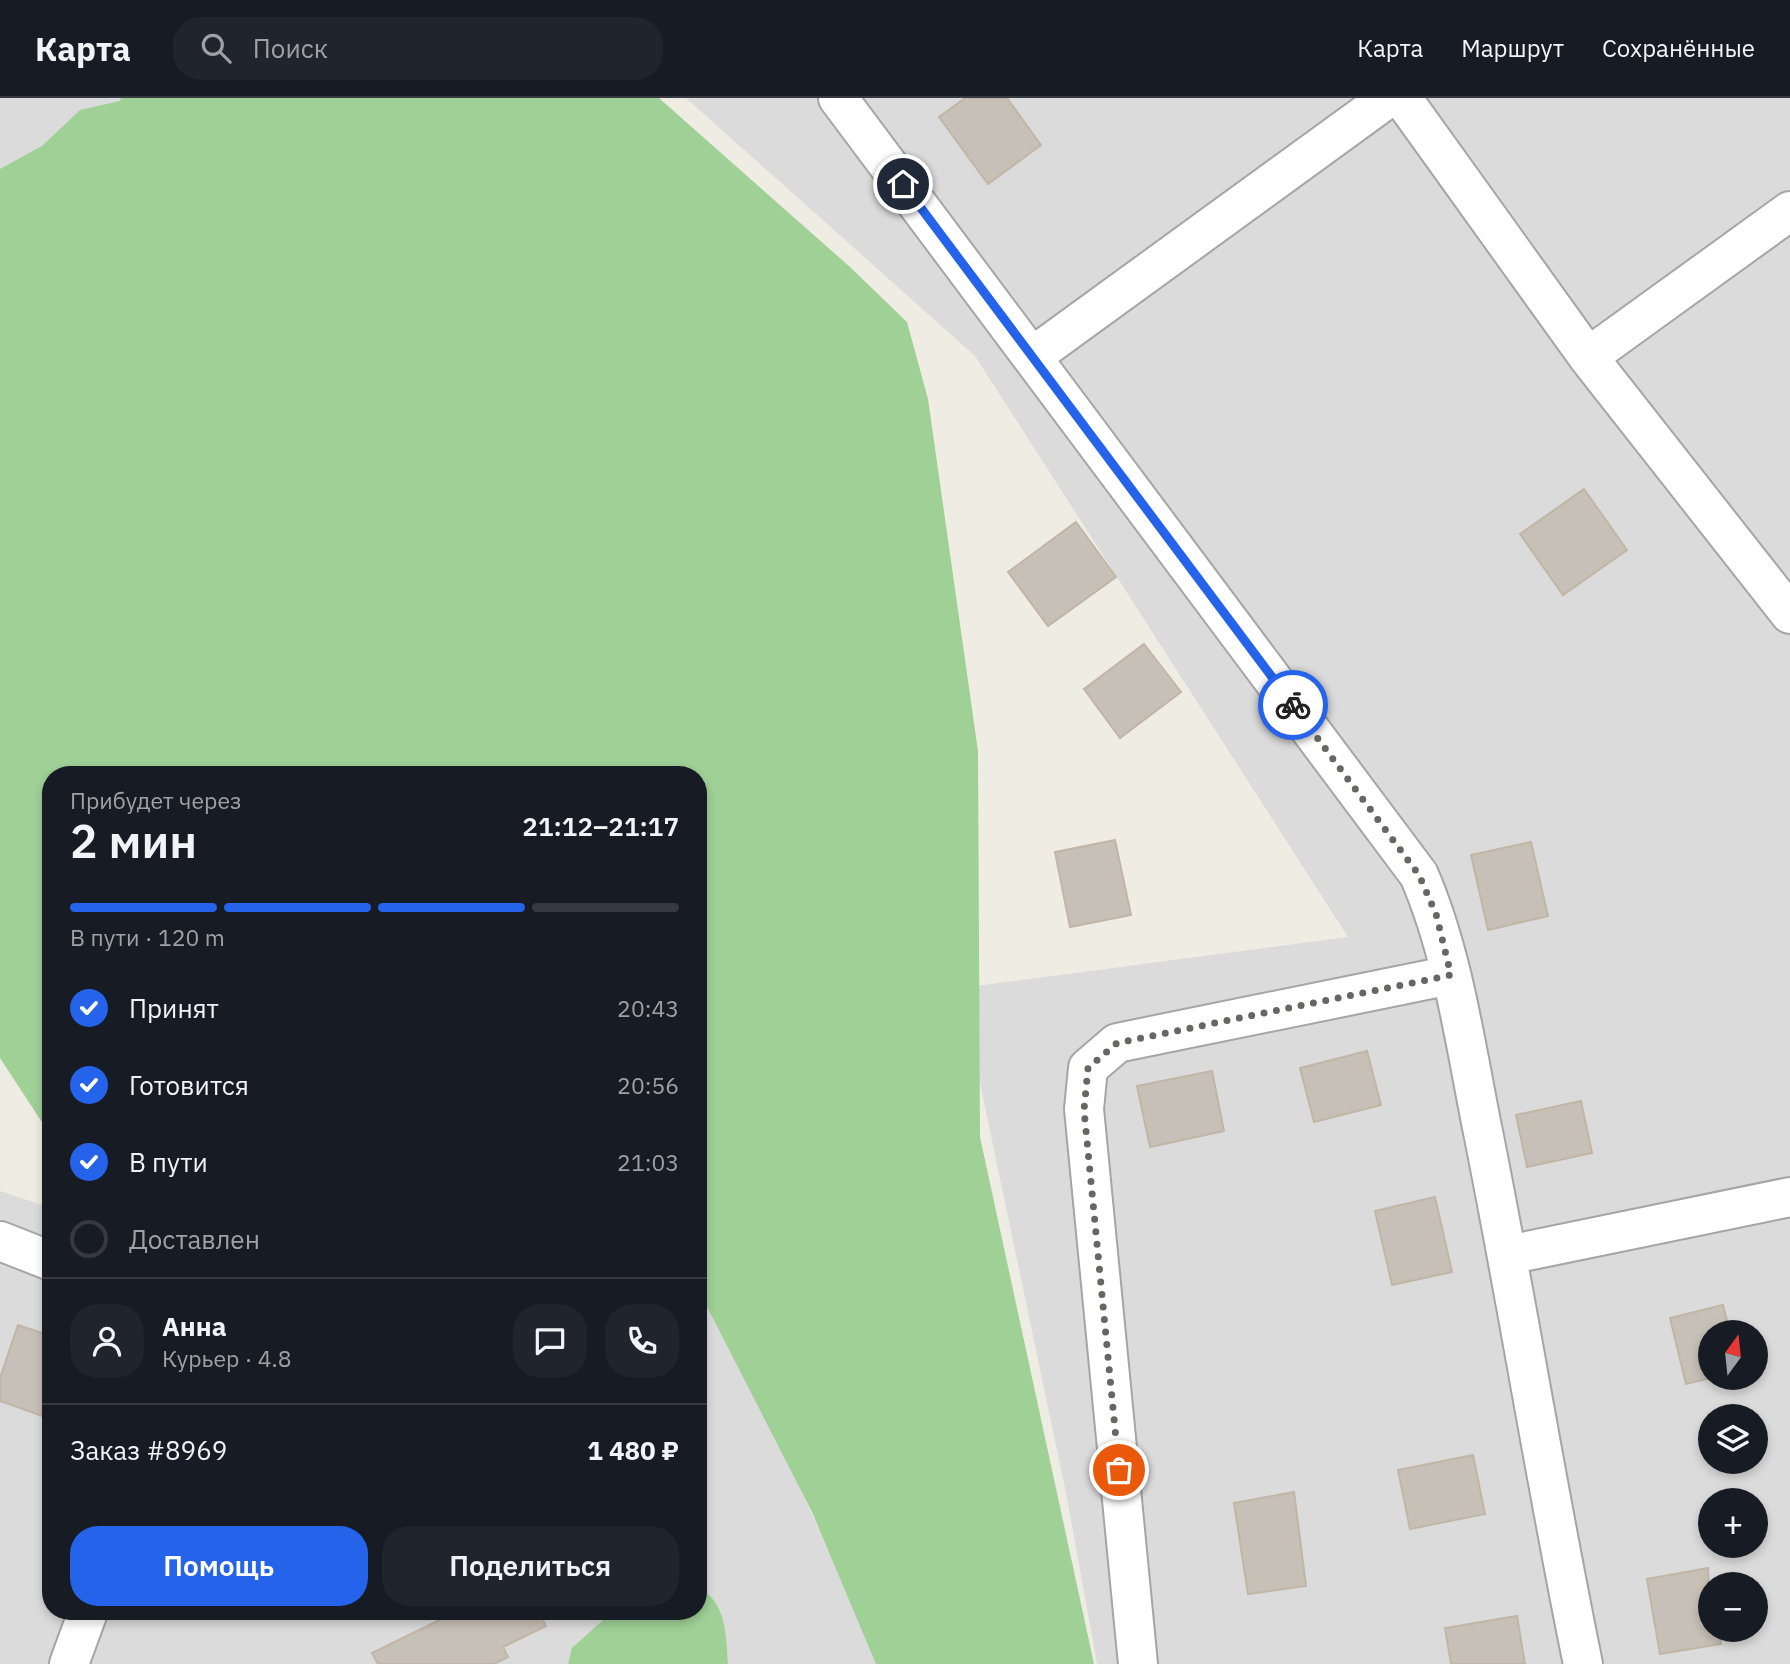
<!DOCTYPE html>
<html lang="ru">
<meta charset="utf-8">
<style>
:root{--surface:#171b24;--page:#20242c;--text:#f1f3f6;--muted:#9ea1a6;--line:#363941;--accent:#2563eb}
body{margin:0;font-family:"IBM Plex Sans",sans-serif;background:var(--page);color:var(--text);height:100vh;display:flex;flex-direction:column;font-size:26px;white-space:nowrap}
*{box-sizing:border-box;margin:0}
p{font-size:23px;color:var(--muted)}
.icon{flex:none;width:38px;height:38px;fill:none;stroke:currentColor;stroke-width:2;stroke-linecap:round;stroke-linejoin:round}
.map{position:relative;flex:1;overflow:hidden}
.details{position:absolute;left:42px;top:668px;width:665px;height:854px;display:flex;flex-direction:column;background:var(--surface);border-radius:28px;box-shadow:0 4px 10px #0003}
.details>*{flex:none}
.needle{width:46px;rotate:15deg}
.tools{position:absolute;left:1698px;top:1222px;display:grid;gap:14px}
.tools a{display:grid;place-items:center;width:70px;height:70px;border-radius:50%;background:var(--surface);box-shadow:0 4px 10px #0003;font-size:35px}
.pin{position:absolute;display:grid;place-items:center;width:60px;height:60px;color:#fff;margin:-30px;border:4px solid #fff;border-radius:50%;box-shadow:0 2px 7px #0007}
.courier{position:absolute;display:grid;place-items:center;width:70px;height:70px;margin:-35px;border:5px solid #2563eb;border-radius:50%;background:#fff;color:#222;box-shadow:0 2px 9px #0007}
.headline em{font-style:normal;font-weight:600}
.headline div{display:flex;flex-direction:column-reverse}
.headline{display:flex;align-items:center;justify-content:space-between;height:119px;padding:0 28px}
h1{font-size:46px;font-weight:600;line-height:52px}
.bar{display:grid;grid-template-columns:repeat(4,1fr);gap:10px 7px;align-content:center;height:84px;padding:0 28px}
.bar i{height:9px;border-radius:5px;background:var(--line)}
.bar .active{background:var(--accent)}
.bar p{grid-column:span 4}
.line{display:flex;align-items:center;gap:18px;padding:0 28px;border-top:2px solid var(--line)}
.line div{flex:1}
.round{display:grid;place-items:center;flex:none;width:74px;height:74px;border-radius:28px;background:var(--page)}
ol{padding:0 28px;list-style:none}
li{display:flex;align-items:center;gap:21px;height:77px}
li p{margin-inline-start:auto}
li .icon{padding:7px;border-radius:50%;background:var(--accent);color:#fff;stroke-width:4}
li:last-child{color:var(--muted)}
li i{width:38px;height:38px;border:4px solid var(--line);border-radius:50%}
.button{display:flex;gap:14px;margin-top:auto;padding:14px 28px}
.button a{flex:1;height:80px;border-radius:28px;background:var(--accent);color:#fff;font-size:28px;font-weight:600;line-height:80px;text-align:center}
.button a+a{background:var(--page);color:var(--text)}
header{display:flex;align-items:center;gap:42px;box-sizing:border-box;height:98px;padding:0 35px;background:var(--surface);border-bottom:2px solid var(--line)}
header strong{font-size:33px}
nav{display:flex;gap:38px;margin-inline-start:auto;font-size:24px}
.search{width:490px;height:63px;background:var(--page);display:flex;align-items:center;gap:18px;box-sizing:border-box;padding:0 24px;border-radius:28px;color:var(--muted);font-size:26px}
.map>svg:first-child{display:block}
.residential{fill:#dcdbdb;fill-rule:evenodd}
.forest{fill:#9fd096}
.building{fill:#c7c0b6;stroke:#c1b5a5;stroke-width:2}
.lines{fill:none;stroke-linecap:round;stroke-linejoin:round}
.minor-casing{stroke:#a5a5a5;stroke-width:42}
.minor{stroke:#fff;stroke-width:38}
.done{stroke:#676663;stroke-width:7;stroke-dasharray:0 12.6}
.route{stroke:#2563eb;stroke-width:9}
</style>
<header>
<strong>Карта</strong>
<div class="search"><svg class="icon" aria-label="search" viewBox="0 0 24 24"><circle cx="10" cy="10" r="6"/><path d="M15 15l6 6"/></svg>Поиск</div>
<nav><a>Карта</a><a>Маршрут</a><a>Сохранённые</a></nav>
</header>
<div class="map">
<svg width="1790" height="1566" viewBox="0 0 1790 1566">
<rect width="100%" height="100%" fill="#efede3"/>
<!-- residential -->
<path class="residential" d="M0,0H193L0,90Z
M686,0H1790V1566H1097L1067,1400L960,890L1348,839L975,258ZM1710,1234H1755V1279H1710ZM1710,1318H1755V1363H1710ZM1710,1402H1755V1447H1710ZM1710,1486H1755V1531H1710Z
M0,1093L51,1110V1514H698V1165L880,1566H0Z"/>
<!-- forest -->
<path class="forest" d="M121,0H659L850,169L907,224L928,301L978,653L980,1039L1094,1566H876L812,1414L698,1191V677H51V1038L0,960V71L42,48L80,12L120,3Z
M698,1491C727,1501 726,1541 728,1566H568L572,1550L612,1514H698Z"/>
<!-- building -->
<path class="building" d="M965,0H1007L1041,47L988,86L939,19Z
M1584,391L1627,452L1563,497L1520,436Z
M1076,424L1116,479L1048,528L1008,474Z
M1144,546L1181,594L1120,640L1084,591Z
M1115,742L1131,817L1070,829L1055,754Z
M1531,744L1548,818L1488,832L1471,757Z
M1367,953L1381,1007L1314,1024L1300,970Z
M1212,973L1224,1033L1150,1049L1137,988Z
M1581,1003L1592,1055L1527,1069L1516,1017Z
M1435,1099L1452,1174L1392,1187L1375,1113Z
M1723,1207L1730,1234H1710V1279H1715L1686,1286L1670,1220Z
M18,1227L51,1238V1321L0,1303V1280Z
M1473,1357L1485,1416L1410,1431L1398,1372Z
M1294,1394L1306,1488L1248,1496L1234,1405Z
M1708,1470L1710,1531H1718L1721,1546L1660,1556L1647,1481Z
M456,1514H539L546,1528L503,1549L508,1559L494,1566H378L372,1555Z
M1517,1518L1525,1566H1451L1445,1530Z"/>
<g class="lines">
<!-- minor casing -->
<g class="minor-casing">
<path id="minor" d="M838,0L1419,777C1453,856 1465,944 1482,1029C1518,1207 1546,1387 1583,1566
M1402,0L1588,259L1790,516
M1033,258L1388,0
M1588,259L1790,113
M0,1143L51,1163
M1508,1157L1790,1099
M69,1566L88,1514
M1138,1566L1084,1011L1088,970L1117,945L1451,877"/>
</g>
<!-- minor -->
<use href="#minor" class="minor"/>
</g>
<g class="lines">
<!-- done -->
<path class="done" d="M1119,1372L1084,1012L1088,970L1117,945L1451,877L1436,816L1419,777L1293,607"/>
<!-- route -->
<path class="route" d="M903,86L1293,607"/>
</g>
</svg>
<div class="tools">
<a><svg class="needle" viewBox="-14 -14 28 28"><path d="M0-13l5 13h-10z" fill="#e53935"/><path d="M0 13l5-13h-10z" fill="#9ea1a6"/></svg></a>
<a><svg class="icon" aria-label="layers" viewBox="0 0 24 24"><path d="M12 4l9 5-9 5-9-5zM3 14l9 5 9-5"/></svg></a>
<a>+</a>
<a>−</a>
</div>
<div class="pin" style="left:1119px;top:1372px;background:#ea580c"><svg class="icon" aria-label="bag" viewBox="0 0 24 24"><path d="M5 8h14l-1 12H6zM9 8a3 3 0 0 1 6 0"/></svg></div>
<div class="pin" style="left:903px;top:86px;background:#1f2937"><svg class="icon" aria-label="home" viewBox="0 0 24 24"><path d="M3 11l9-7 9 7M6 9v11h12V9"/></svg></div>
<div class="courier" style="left:1293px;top:607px"><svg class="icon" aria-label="bike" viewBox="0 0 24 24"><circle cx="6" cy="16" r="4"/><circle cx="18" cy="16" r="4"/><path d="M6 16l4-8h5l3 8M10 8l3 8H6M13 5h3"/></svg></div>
<section class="details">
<div class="headline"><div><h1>2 мин</h1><p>Прибудет через</p></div><em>21:12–21:17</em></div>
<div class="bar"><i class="active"></i><i class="active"></i><i class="active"></i><i></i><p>В пути · 120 m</p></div>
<ol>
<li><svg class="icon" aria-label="check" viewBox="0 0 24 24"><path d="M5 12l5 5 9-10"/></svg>Принят<p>20:43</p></li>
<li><svg class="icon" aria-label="check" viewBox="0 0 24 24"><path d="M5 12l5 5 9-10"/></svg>Готовится<p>20:56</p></li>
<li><svg class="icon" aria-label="check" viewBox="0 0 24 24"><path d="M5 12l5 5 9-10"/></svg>В пути<p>21:03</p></li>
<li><i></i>Доставлен</li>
</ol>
<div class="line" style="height:126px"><a class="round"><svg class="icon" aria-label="person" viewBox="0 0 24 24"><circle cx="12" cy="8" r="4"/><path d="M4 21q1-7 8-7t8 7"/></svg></a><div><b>Анна</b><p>Курьер · 4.8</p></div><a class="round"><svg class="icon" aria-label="chat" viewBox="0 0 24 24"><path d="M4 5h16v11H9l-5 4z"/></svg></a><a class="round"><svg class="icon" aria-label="phone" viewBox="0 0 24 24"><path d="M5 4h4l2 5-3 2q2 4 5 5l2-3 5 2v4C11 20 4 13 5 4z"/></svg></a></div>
<div class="line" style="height:91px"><div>Заказ #8969</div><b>1 480 ₽</b></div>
<div class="button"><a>Помощь</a><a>Поделиться</a></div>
</section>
</div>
